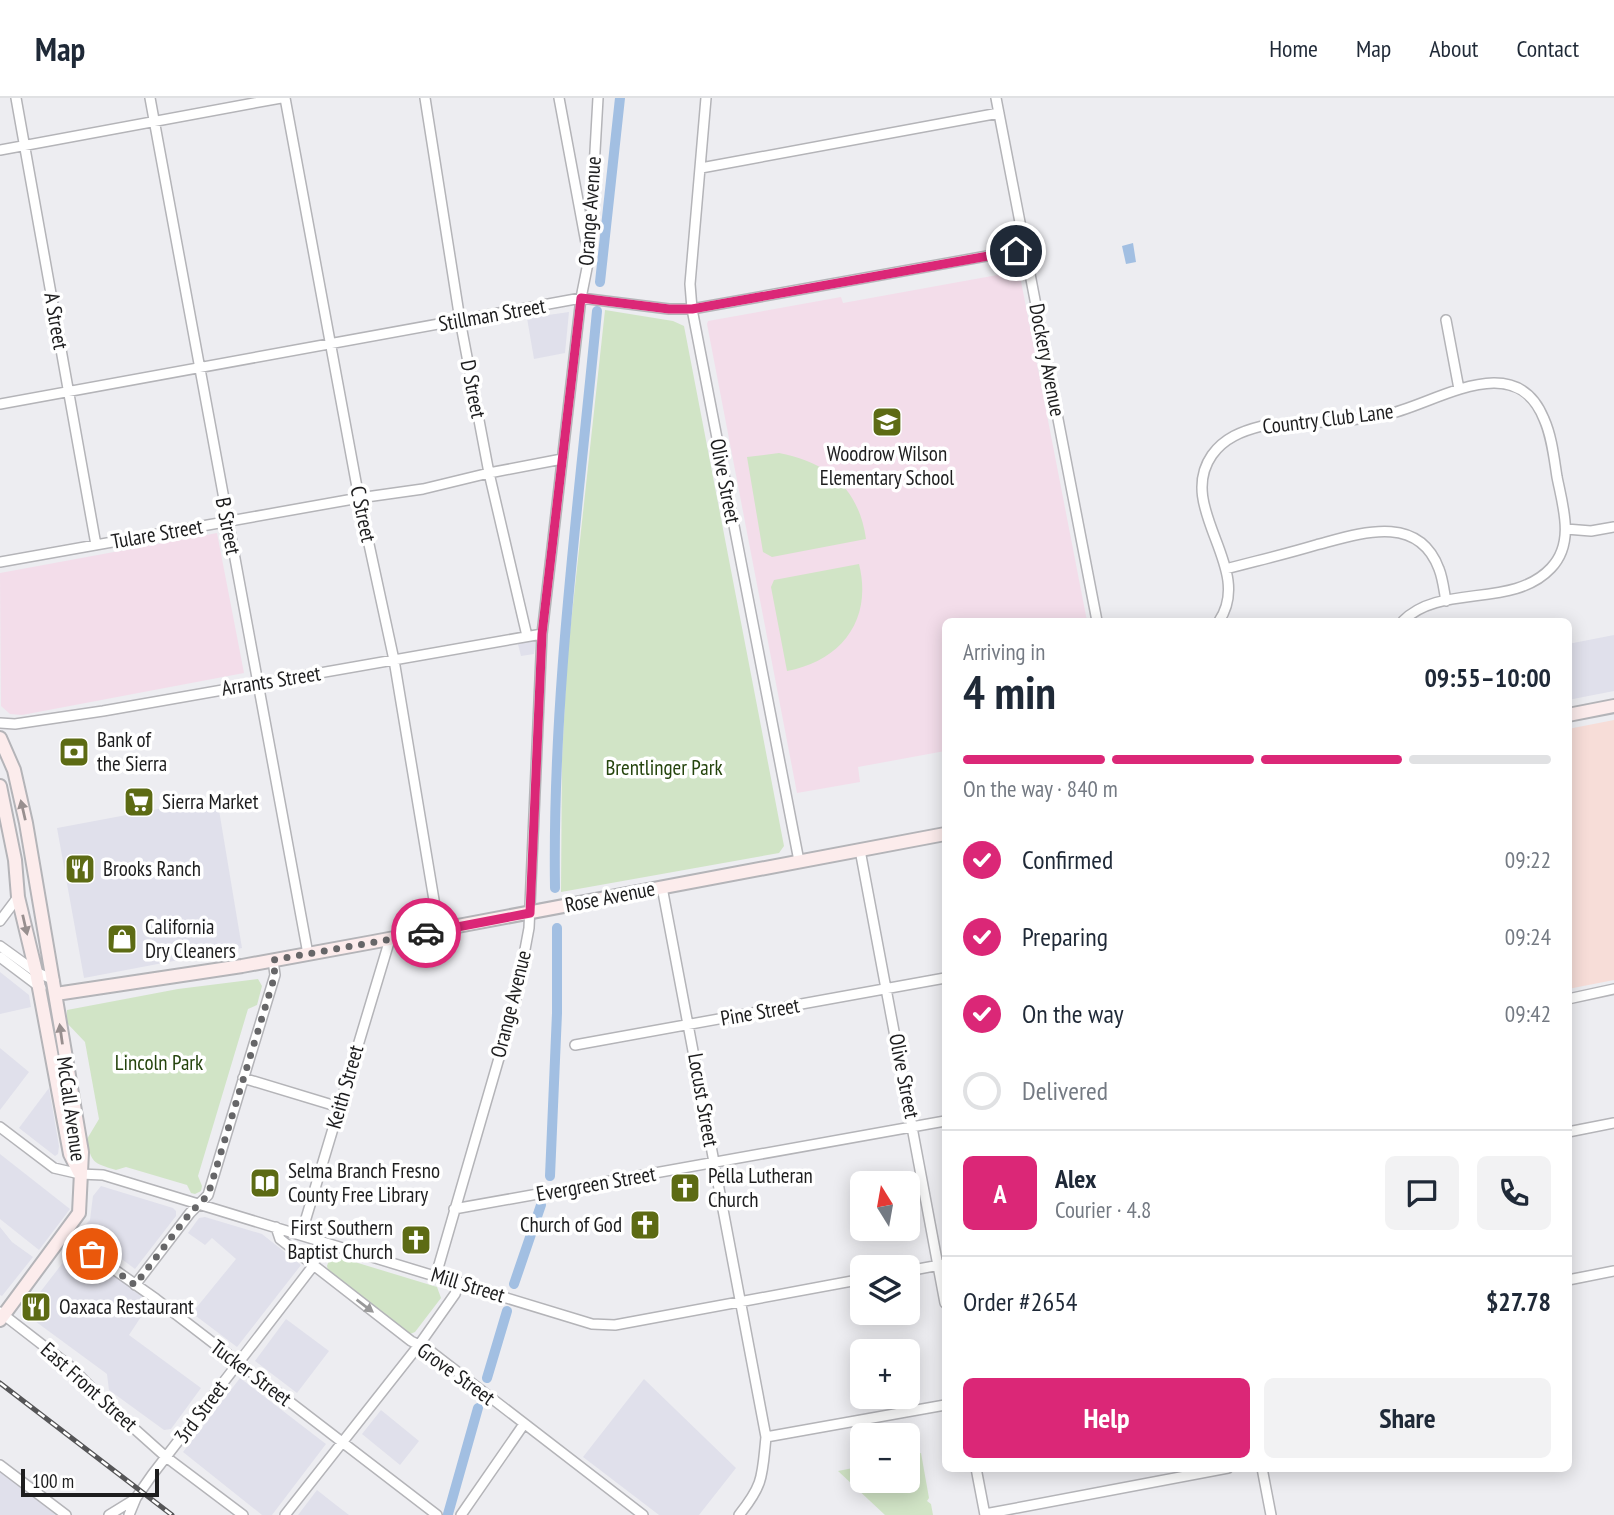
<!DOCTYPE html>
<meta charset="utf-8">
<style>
:root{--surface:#fff;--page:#f2f2f3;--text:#1f2937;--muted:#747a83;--line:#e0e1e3;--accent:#db2777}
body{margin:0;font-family:"PT Sans Narrow",sans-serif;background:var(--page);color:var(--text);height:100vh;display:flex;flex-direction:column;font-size:26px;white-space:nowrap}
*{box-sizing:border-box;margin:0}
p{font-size:23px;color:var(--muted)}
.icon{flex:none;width:38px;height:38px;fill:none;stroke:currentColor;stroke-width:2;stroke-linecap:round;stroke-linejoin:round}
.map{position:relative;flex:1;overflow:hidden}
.panel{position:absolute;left:942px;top:520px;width:630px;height:854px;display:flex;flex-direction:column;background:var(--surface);border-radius:10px;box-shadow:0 4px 18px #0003}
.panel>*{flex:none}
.needle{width:46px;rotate:349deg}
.fabs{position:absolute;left:850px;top:1073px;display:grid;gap:14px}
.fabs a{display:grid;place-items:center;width:70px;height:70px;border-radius:10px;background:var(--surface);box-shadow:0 4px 18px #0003;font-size:35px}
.scale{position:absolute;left:21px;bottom:18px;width:138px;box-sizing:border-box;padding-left:7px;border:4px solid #1d1d1e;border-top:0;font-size:19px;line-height:24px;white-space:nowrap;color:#1d1d1e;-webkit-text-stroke:5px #fff;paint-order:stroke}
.pin{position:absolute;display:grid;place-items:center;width:60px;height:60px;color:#fff;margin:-30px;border:4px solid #fff;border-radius:50%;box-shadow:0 2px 7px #0007}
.courier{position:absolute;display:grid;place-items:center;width:70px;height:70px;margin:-35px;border:5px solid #db2777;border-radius:50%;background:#fff;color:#222;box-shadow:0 2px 9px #0007}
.overview em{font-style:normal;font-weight:700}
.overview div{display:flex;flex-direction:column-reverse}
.overview{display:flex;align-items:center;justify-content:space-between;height:119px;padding:0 21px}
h1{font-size:46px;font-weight:700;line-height:52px}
.bar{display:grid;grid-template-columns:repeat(4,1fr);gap:10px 7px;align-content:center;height:84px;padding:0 21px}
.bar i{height:9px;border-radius:5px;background:var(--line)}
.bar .current{background:var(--accent)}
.bar p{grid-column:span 4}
.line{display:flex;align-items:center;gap:18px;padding:0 21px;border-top:2px solid var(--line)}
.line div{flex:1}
.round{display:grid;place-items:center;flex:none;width:74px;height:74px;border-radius:10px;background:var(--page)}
ol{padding:0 21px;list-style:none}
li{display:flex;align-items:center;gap:21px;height:77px}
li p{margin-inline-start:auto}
li .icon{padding:7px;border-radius:50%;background:var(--accent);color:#fff;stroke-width:4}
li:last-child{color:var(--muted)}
li i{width:38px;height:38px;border:4px solid var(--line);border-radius:50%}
.action{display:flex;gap:14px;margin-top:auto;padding:14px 21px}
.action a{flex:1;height:80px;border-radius:10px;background:var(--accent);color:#fff;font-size:28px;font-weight:700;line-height:80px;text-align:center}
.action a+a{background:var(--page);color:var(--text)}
header{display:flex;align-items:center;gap:42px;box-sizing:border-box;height:98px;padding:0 35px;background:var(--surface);border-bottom:2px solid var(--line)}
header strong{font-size:33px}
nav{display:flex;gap:38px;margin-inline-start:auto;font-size:24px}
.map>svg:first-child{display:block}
.built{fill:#e0e0eb}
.education{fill:#f3ddea}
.medical{fill:#f7ddd8}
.green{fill:#d1e4c6}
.water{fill:#a2bfe2}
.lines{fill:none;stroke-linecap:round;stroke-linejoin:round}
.canal{stroke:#a2bfe2;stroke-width:10}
.street-casing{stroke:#b4b4b8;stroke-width:12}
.secondary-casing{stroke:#b4b4b8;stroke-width:16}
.street{stroke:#fff;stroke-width:9}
.secondary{stroke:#fcecec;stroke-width:12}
.rail-casing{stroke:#555557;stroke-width:5}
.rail{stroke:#fff;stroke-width:2.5;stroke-dasharray:8;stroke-linecap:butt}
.oneway{fill:#988f8f}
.oneway2{fill:#99999a}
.done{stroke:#666668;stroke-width:7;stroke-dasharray:0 12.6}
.route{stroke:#db2777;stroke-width:9}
.labels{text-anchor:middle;stroke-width:7;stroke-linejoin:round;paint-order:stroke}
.street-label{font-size:21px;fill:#1d1d1e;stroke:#fff}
.poi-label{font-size:21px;fill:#1d1d1e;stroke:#fff;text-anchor:start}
.park-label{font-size:21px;fill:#25440d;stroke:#fff}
</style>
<header>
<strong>Map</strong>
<nav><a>Home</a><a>Map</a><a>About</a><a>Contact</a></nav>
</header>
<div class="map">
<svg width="1614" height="1417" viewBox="0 0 1614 1417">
<rect width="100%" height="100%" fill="#ededf1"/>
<!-- built -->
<path class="built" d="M569,214L565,255L534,261L527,220Z
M1614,537V593L1568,602V546Z
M536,542L534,556L521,558L518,546Z
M217,700L242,850L84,880L57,730Z
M0,874L29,897L31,909L0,916Z
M0,950L29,974L0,1012Z
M49,990L59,1048L58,1056L55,1058L19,1030Z
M0,1056L70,1111L39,1152L0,1121Z
M101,1088L173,1110L176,1113V1118L135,1171L92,1139L77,1135L90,1122L93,1098Z
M205,1119L262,1136L301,1167L237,1249L192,1215L236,1161L212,1140L205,1147L188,1135L199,1120Z
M0,1129L12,1144L33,1159L2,1198L0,1197Z
M81,1143L111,1161L156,1196L129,1237L201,1290L171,1331L164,1332L109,1292L107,1276L24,1215L68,1158L71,1148Z
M286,1221L329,1253L297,1295L255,1263Z
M240,1280L326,1346L272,1417H262L183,1354Z
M644,1281L736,1370L699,1417H659L583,1359Z
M381,1312L419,1343L400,1367L362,1336Z
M0,1372L36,1400L57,1417H0Z
M317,1392L336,1407L349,1417H298Z"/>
<!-- education -->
<path class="education" d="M1019,173L1087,523H945V653L858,669L860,684L797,695L707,226L708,223L841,199L843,205Z
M217,435L244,575L22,617L10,616L1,608L0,475Z"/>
<!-- medical -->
<path class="medical" d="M1614,622V882L1568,891V631Z"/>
<!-- green -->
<path class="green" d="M605,212L673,223L684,228L784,748L779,755L561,794L562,661L567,562Z
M779,355C828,364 859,391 866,441L772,459L763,454L747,359Z
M859,466C873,522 841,563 787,573L771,489L774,482Z
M258,881L262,888L257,907L248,911L198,1078L202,1088L201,1093L195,1096L191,1095L187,1087L126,1069L116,1072C93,1065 91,1065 87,1041L99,1021L85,944L66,924L67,912L178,891Z
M335,1158L437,1189L441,1200L415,1234L410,1236L328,1172L327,1168L330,1159Z
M921,1355L929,1400L927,1403L931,1406L933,1417H885L838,1373L863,1368V1382L908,1384V1357Z"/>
<!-- water -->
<path class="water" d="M1133,145L1136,164L1126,166L1122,148Z"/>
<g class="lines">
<!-- canal -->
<path class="canal" d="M600,184L620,0
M555,790C552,598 579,405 597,213
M550,1078L557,915V830
M514,1186L541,1107
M487,1280L507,1213
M448,1416L478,1310"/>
<!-- street casing -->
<g class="street-casing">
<path id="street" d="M16,0L96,447
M150,0L308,856
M285,0L359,400L394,562L439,832
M425,0L460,222L489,375L527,538
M559,0L586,145
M706,0L690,186L692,211L799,763
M996,0L1097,523
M0,52L281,0
M701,70L999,15
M1446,222L1459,291
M0,306L581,200L669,211H692L1026,151
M1566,431L1591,433L1614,429
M0,464L359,400L423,391L489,375L562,361
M1226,471C1256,463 1286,456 1316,447C1358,436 1418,414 1439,471C1443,481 1444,493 1446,503
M1219,523C1255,470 1175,410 1212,357C1224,340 1242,333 1262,328C1303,324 1345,325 1385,317C1434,307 1515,248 1544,321C1552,339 1554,360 1557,379C1563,409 1575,445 1551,470C1513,511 1440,485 1403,523
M0,625L15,626L103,613L542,536
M860,752L945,1205
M662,789L766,1339C762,1378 764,1386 739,1417
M0,823L18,799
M0,848L36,874L54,882
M0,859L41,890
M1568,901L1614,891
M575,947L945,880
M243,980L339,1009
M0,1029L54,1070L80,1076L103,1077L592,1226L615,1227L863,1181
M1568,1034L1614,1025
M454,1111L945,1023
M276,1129L280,1141L411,1243L429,1252L643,1417
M64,1136L156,1201L437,1417
M301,1137L390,841
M908,1173L945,1166
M436,1177L515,905L529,830L542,536L581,200L589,160L598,0
M1568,1182L1614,1173
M135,1187L190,1115L208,1097L275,877L273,862
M0,1214L71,1269L109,1308L166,1359L243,1417
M766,1339L945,1307
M0,1367L66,1417
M976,1370L985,1417
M1262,1370L1271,1417
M985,1416L1228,1370
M109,1417L135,1401
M129,1417L136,1400L152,1377L313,1168L321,1143
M285,1417L419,1247L455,1196L459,1184
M461,1417L524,1326"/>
</g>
<!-- secondary casing -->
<g class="secondary-casing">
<path id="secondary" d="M1568,617L1614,608
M0,640L14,672L26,725L82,1054L79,1115L0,1222
M0,688L15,762L18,799L36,874L70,1056L79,1074
M56,896L242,868L373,844L945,736"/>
</g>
<!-- street -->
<use href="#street" class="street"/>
<!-- secondary -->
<use href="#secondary" class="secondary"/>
<!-- rail casing -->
<g class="rail-casing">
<path id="rail" d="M0,1285L172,1417"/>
</g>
<!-- rail -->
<use href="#rail" class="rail"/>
</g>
<!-- one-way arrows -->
<defs><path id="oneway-solid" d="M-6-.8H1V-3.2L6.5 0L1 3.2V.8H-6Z" transform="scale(1.75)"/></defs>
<g class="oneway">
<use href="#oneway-solid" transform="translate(23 712) rotate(-103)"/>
<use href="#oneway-solid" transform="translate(25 827) rotate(77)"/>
<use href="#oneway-solid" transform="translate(61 936) rotate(-98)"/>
</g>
<use class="oneway2" href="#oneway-solid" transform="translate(365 1208) rotate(37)"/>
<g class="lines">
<!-- done -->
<path class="done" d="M92,1156L135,1187L190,1115L208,1097L275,877L273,862L426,835"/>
<!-- route -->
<path class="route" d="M426,835L530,815L542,536L581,200L669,211H692L1016,153"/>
</g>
<!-- icons -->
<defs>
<g id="school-square" transform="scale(1.575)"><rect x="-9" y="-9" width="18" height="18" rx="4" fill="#5d6b14" stroke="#fff"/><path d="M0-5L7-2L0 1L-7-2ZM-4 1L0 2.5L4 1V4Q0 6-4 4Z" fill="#fff"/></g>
<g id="bank-square" transform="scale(1.575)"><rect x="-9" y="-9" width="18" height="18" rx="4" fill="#5d6b14" stroke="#fff"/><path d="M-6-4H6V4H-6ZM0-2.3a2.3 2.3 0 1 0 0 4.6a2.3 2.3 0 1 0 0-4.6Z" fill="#fff"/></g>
<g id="supermarket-square" transform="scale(1.575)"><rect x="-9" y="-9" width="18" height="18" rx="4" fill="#5d6b14" stroke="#fff"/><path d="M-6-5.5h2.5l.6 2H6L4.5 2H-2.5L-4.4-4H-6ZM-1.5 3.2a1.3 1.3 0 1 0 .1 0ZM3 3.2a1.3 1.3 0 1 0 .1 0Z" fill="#fff"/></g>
<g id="restaurant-square" transform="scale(1.575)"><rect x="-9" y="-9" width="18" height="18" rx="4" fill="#5d6b14" stroke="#fff"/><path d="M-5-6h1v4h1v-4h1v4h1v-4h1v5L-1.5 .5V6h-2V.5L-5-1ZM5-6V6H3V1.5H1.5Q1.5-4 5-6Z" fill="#fff"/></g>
<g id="shop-square" transform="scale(1.575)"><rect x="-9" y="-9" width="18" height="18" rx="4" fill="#5d6b14" stroke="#fff"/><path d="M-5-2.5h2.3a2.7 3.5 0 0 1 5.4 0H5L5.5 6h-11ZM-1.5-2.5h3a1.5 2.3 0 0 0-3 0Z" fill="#fff"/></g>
<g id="library-square" transform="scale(1.575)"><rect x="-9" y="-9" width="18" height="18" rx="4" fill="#5d6b14" stroke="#fff"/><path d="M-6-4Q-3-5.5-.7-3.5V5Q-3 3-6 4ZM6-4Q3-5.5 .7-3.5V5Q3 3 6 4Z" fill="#fff"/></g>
<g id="church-square" transform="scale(1.575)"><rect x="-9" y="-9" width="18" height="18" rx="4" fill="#5d6b14" stroke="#fff"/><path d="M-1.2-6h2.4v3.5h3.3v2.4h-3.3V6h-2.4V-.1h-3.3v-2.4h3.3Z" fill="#fff"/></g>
</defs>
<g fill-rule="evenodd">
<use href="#school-square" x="887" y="324"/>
<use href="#bank-square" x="74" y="654"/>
<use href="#supermarket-square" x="139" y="704"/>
<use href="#restaurant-square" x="80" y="771"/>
<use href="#shop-square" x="122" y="841"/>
<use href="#library-square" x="265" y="1085"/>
<use href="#church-square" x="685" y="1090"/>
<use href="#church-square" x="645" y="1127"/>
<use href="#church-square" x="416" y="1142"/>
<use href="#restaurant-square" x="36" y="1209"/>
</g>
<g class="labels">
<!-- street labels -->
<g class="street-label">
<text transform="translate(590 113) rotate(-86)" y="7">Orange Avenue</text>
<text transform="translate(492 217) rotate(-10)" y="7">Stillman Street</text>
<text transform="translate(56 223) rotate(80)" y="7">A Street</text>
<text transform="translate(1047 262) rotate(79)" y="7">Dockery Avenue</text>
<text transform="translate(473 291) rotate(79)" y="7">D Street</text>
<text transform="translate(1328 321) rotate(-7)" y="7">Country Club Lane</text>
<text transform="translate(725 383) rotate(79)" y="7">Olive Street</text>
<text transform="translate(363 416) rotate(78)" y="7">C Street</text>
<text transform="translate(228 428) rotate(79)" y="7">B Street</text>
<text transform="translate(157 436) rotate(-10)" y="7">Tulare Street</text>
<text transform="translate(271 583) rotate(-9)" y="7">Arrants Street</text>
<text transform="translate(610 799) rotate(-11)" y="7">Rose Avenue</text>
<text transform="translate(511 906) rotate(-76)" y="7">Orange Avenue</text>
<text transform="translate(760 914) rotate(-10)" y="7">Pine Street</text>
<text transform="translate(904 978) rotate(79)" y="7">Olive Street</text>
<text transform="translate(345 989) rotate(-74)" y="7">Keith Street</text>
<text transform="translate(703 1002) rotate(80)" y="7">Locust Street</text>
<text transform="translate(71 1011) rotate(82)" y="7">McCall Avenue</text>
<text transform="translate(596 1086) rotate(-10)" y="7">Evergreen Street</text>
<text transform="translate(468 1187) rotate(17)" y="7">Mill Street</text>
<text transform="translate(251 1275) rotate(37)" y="7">Tucker Street</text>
<text transform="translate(456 1276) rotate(36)" y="7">Grove Street</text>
<text transform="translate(89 1289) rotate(42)" y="7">East Front Street</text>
<text transform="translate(201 1314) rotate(-53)" y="7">3rd Street</text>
</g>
<!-- poi labels -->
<g class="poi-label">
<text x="887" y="363" text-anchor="middle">Woodrow Wilson<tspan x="887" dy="24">Elementary School</tspan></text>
<text x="97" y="649">Bank of<tspan x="97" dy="24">the Sierra</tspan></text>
<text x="162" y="711">Sierra Market</text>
<text x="103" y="778">Brooks Ranch</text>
<text x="145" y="836">California<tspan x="145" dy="24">Dry Cleaners</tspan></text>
<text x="288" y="1080">Selma Branch Fresno<tspan x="288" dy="24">County Free Library</tspan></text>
<text x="708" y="1085">Pella Lutheran<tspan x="708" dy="24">Church</tspan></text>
<text x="622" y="1134" text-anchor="end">Church of God</text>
<text x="393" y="1137" text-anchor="end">First Southern<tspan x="393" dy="24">Baptist Church</tspan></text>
<text x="59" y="1216">Oaxaca Restaurant</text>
</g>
<!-- park labels -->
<g class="park-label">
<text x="664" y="677">Brentlinger Park</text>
<text x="159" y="972">Lincoln Park</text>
</g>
</g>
</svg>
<div class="fabs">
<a><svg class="needle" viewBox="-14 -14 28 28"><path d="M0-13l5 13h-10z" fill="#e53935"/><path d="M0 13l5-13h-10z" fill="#747a83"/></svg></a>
<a><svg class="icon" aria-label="layers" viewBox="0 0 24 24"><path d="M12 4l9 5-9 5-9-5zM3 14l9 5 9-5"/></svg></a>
<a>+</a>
<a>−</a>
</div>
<div class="scale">100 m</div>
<div class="pin" style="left:92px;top:1156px;background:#ea580c"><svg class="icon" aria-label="bag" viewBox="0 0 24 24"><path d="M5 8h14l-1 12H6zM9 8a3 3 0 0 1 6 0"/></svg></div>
<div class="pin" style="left:1016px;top:153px;background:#1f2937"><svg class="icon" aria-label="home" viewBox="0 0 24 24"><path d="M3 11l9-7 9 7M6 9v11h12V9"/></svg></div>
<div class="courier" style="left:426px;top:835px"><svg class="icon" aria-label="car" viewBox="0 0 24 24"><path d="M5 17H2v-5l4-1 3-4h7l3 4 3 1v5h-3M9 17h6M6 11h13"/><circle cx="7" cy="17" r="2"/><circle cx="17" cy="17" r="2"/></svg></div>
<section class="panel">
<div class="overview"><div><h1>4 min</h1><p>Arriving in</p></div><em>09:55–10:00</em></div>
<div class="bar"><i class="current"></i><i class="current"></i><i class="current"></i><i></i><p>On the way · 840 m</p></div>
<ol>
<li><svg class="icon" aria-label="check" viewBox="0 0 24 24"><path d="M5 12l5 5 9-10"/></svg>Confirmed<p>09:22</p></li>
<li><svg class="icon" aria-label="check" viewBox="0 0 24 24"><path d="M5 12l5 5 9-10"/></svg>Preparing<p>09:24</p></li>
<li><svg class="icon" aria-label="check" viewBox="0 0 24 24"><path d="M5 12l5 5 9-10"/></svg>On the way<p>09:42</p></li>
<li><i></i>Delivered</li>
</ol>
<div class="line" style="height:126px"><b class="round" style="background:var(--accent);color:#fff">A</b><div><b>Alex</b><p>Courier · 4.8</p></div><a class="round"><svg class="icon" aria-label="chat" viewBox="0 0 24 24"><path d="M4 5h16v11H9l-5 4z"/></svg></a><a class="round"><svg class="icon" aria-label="phone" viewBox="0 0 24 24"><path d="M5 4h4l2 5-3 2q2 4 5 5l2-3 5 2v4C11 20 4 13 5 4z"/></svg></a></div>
<div class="line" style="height:91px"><div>Order #2654</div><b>$27.78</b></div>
<div class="action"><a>Help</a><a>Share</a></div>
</section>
</div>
